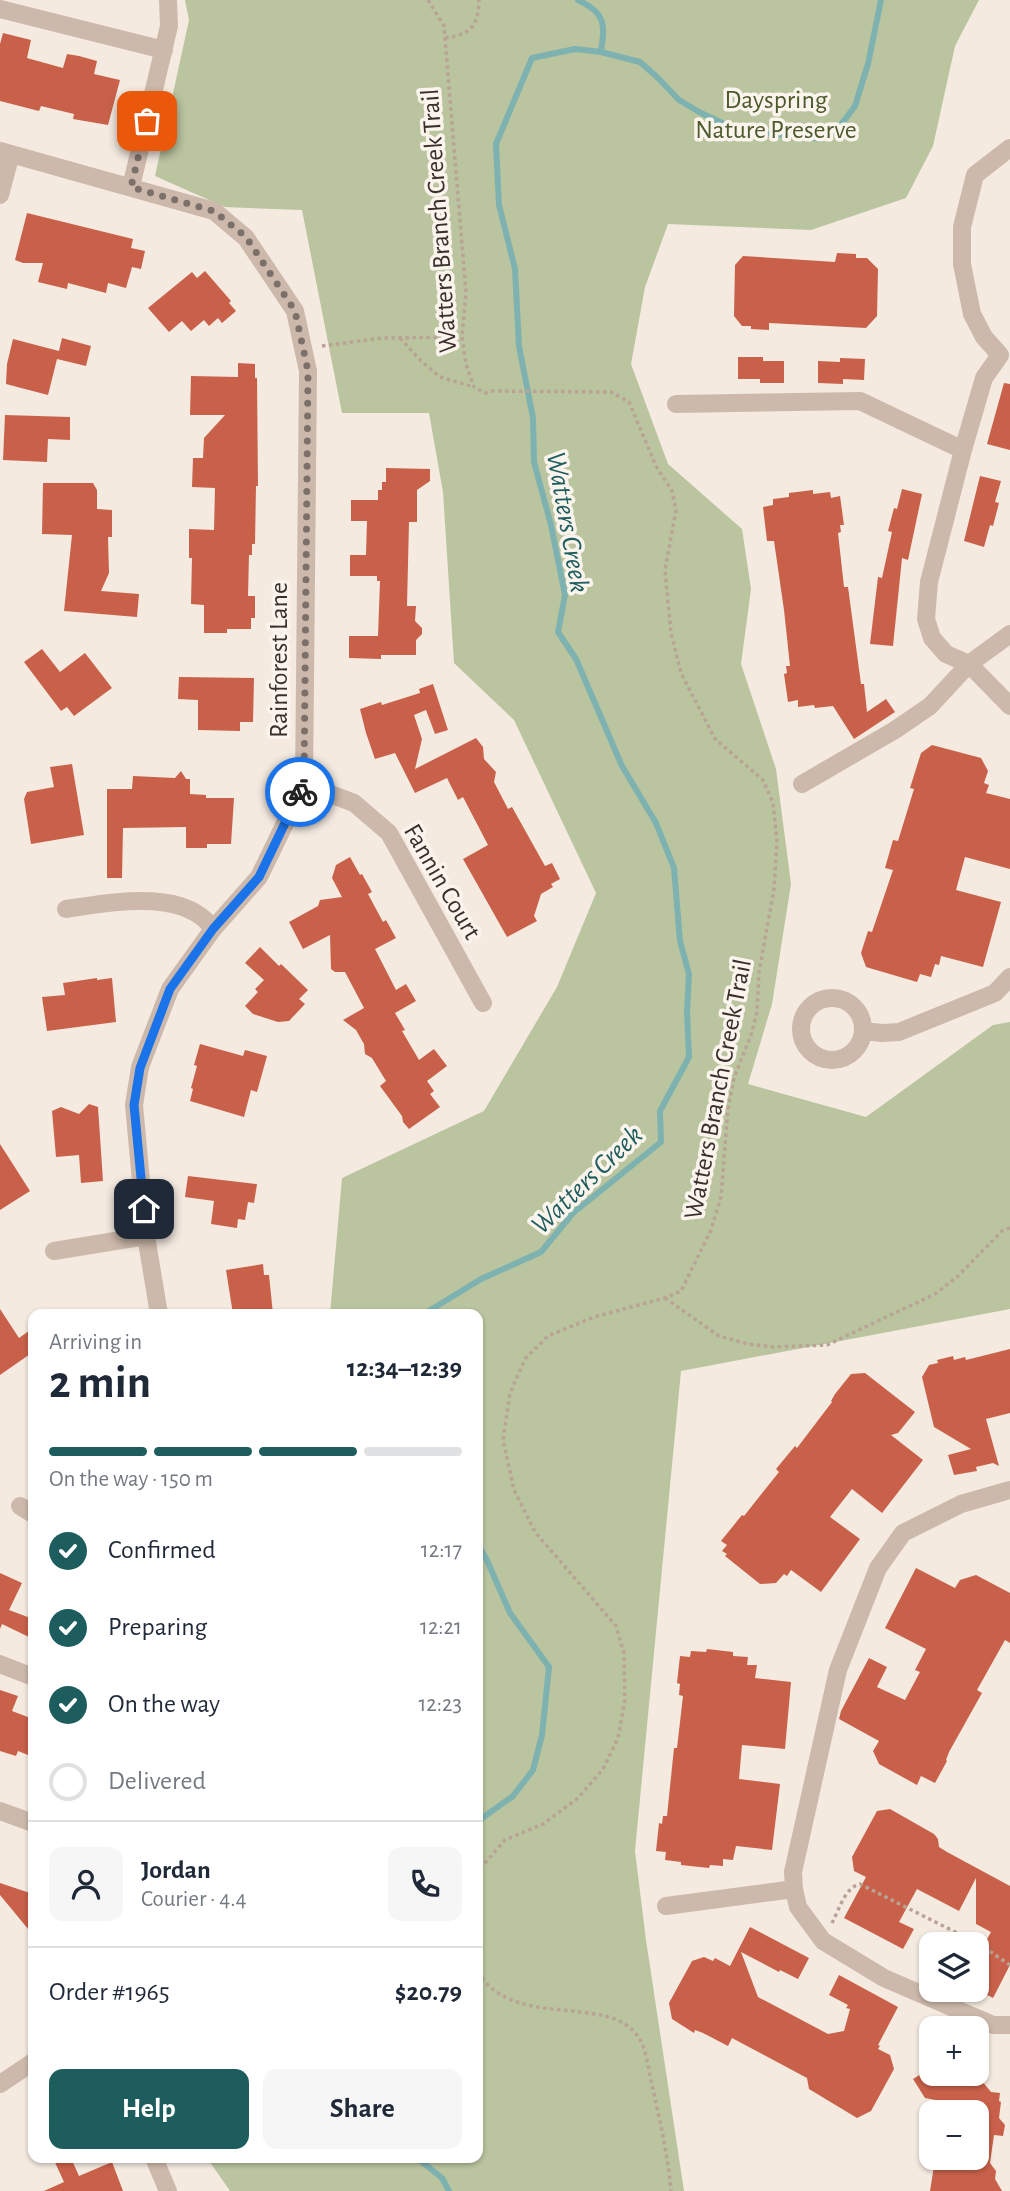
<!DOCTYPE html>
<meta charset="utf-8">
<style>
:root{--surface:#fff;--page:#f6f6f7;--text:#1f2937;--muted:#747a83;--line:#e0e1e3;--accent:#1e5d5e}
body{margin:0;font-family:"Alegreya Sans",sans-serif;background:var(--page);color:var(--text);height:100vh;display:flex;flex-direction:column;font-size:26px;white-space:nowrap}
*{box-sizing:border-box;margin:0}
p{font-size:23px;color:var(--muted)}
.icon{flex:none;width:38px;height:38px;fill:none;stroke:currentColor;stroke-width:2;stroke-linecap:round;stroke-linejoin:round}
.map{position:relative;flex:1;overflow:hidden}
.panel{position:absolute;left:28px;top:1309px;width:455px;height:854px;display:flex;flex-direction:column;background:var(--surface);border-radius:14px;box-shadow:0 2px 5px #0004}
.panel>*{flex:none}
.controls{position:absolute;left:919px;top:1932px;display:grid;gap:14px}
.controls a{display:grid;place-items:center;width:70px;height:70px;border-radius:14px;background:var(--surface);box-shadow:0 2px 5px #0004;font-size:35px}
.pin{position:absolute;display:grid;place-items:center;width:60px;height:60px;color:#fff;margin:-30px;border-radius:14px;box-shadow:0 4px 10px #0006}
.courier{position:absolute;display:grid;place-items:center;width:70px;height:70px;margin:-35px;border:5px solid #1a73e8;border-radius:50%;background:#fff;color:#222;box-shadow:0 2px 9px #0007}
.headline em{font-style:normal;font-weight:600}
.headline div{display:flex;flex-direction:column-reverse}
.headline{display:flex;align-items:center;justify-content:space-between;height:119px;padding:0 21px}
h1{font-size:46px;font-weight:600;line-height:52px}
.bar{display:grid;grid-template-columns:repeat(4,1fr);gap:10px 7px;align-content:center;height:84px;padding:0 21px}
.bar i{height:9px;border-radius:5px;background:var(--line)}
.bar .on{background:var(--accent)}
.bar p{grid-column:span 4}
.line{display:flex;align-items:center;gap:18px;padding:0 21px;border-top:2px solid var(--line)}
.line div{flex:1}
.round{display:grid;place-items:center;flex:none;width:74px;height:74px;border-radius:14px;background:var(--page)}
ol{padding:0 21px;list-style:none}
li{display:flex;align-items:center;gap:21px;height:77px}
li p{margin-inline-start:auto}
li .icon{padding:7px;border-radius:50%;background:var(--accent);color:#fff;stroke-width:4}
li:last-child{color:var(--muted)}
li i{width:38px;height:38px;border:4px solid var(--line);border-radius:50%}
.cta{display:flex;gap:14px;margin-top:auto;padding:14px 21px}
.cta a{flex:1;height:80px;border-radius:14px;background:var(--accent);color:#fff;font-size:28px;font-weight:600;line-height:80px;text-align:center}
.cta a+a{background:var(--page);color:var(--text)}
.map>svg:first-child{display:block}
.green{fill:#bac49f}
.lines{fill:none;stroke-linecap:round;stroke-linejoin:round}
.stream{stroke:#7eb2b1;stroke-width:6}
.building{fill:#c9614a}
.path{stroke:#b9a395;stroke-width:3.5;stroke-dasharray:3.5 3.5;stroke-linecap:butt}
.minor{stroke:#cdb9ab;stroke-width:18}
.done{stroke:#7c706a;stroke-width:7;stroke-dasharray:0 12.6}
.route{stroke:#1a73e8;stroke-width:9}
.labels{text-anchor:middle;stroke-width:7;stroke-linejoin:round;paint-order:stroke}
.park-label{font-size:26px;fill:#4c5a2d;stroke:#fbf4ed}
.street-label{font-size:26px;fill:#3b2f2b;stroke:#fbf4ed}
.water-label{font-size:28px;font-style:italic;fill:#1e5d5e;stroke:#fbf4ed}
</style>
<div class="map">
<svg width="1010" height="2191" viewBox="0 0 1010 2191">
<rect width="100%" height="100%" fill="#f4eae0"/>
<!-- green -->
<path class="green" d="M185,0H979L955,46L933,146L906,198L811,230L668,224L645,287L631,364L668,464L742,529L751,589L741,664L776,769L791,884L772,1004L748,1084L866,1117L993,1025L1010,1022V1309L681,1371L635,1851L646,1940L684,2191H230L207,2158H478V1314H330L342,1178L484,1111L557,987L596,893L514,720L454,663L443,492L429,413H342L302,210L225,207L155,176L189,20Z"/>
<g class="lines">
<!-- stream -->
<path class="stream" d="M578,0C606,13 605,24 601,52
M424,1314L481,1279L541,1252L573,1213L661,1142L660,1111L689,1057L687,1012L689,974L680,941L674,868L656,823L622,766L576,659L558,632L565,595L551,525L534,462L533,418L519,346L515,269L499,205L496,144L532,58L575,49L601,52L640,62L657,77L679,100L701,113L731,127L739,130L821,139L837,130L855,106L868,64L881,0
M478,1545L486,1558L510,1613L549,1667L542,1735L533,1770L513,1796L478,1821
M417,2158L442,2178L449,2191"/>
</g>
<!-- building -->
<path class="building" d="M3,33L31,40L27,58L63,68L67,54L79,56L97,61L94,74L120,80L108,125L73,119L74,114L41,106L39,111L0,101V44Z
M27,213L133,239L131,248L145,251L141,269L132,267L126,288L108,283L106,293L68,283L67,289L38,282L43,263H23L15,260Z
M837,253L856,254V258H867L878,269L877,316L866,328L769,323V330L751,329V326H742L734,316L735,265L743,256L835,262Z
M205,271L231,301L229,303L236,311L222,323L218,318L209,326L204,320L191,331L182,321L169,332L148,308L192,272L197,278Z
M62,338L91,346L86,366L57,359L48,395L6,384L7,364L13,339L59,351Z
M738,357H763V361H784V383H760V379H738Z
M840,358L865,359L864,380L843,379V384L818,383V361L840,362Z
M238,363L255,364V378H257L258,486H256L255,544H252V555H249L248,596H255V618H251V629H227V633H204V605L191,604L192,558H189V529L214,530L215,488L192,487L193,458H203L204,438L225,415H190L191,376L238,377Z
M1004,383L1010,384V450L987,444Z
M5,415L70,417V440L48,439L47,462L3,460Z
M386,468L430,469V481L417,490V522H409L407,606H416L415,621L422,628V634L416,640V655H381V659L349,658V636H378L380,581H377V576H350V555H366L367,521H351V500H378V490H382V482H386Z
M980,476L1001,481L995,502L999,503L993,526L990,525L984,547L964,541Z
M43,483H93L97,490V509L112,510V537H108L109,573L101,591L139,594L137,617L64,611L72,535L42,534Z
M902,489L922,494L908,560L902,558L893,646L870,644L878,577L882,578L892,532L888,531L894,508L897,509Z
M813,490V494L830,492L831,498L840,496L844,525H840L841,532L838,533L844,587H848L861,684H864L867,712L886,699L895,712L854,739L833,706L815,708L814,705L798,707V700L788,702L784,674L787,673L786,666H790L784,610L774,541H767L763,507L773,505V499L789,497V493Z
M42,649L60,672L85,653L112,688L74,716L67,707L61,711L24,662Z
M179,677L254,678L253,722H240V731L198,730V700L178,699Z
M433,684L448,730L435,734L426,710L414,715L422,739L415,769L476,738L483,747L484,759L496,772L494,782L508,809L512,807L545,866L552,863L560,879L551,884L553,887L541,894L534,916L537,921L507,937L463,859L488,845L463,797L458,800L447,778L415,793L395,753L375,759L366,733L360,709L381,702L382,705L420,693L419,689Z
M932,745L981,758L988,771L984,783L989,785L986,793L1010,799V869L965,857L956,890L1001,902L983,967L941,956L939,965L935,964L931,977L920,974L917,982L866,967L861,953L868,931L872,932L893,870L885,868L893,840L898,841L914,789L910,788L921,753Z
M72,764L84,835L31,844L24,799L27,792L54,787L50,767Z
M181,771L186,779H190V794L206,795V798H234L231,844H207V848H186V827L123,828L122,878H107V789H132L133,776L175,778Z
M350,857L360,875L362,874L372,892L368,894L383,922L386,920L396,938L375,949L396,990L406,984L416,1001L395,1013L405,1030L402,1031L419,1060L434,1049L447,1066L427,1081L434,1091L430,1094L440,1107L409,1129L403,1122L402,1116L380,1086L386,1081L372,1058L365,1054L364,1044L356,1030L343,1020L364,1008L345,972H335L331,969L330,935L303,949L289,922L318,906L320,900L342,897L332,878L336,865Z
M260,947L279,966L281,964L308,990L299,999L305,1004L289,1021L278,1022L253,1014L245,1006L258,992L255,989L264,980L245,963Z
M97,978V980L112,978L116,1022L47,1031L42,997L65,995L63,983Z
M200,1044L243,1056L245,1050L267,1056L257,1092L251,1090L244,1117L190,1101L193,1089L191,1088L197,1066L194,1065Z
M89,1104L98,1107L103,1181L81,1183L79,1155L56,1157L52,1111L61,1107L79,1114Z
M0,1144L30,1191L0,1210Z
M188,1176L257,1184L254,1203L248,1202L245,1220L238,1219L237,1228L211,1224L214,1201L185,1197Z
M263,1264L264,1275H269L273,1314H233L226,1270Z
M0,1309L19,1338L33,1328V1352L0,1375Z
M1010,1349V1413L986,1419L999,1466L993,1463L976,1467L977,1471L954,1475L948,1455L971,1449L934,1427L922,1377L929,1365L938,1363L937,1360L953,1356L954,1360L965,1357L966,1360Z
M865,1373L915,1412L898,1433L891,1435L923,1460L882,1513L852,1489L830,1517L860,1539L821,1592L791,1570L787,1576L784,1574L776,1583L760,1584L725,1556L727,1554L722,1551L727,1545L721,1541L742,1515L744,1516L779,1472L776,1469L795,1446L797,1448L832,1402L831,1401L835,1394L851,1374Z
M916,1568L955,1588L960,1580L976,1575L1010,1593V1643L1005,1640L977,1690L982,1693L949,1752L946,1760L947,1761L935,1783L921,1776L917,1785L879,1764L873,1751L879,1741L839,1719L841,1711L869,1658L887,1667L877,1687L905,1700L920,1672L915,1670L926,1649L885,1628Z
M0,1573L22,1583L9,1610L33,1619V1639L2,1624L0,1629Z
M707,1649L733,1652V1656L748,1657L747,1665H757L755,1678L791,1682L785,1749L742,1745L739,1779L780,1784L772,1850L736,1846L733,1860L723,1859V1866L710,1865L709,1868L681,1865V1862L665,1860L666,1852L656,1851L659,1823L662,1824L663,1816H667L674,1748H677L683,1696L679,1695L680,1684L677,1683L680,1656L690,1657L691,1651L706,1652Z
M0,1690L18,1696L12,1711L33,1719V1757L18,1751L16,1756L0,1751Z
M890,1809L934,1834L938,1839L939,1847L947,1852L1010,1886V1965L993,1998L976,1989V1959L991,1932L976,1924V1878L959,1911L917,1889L899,1922L914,1929L903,1949L844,1918L866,1877L854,1871L852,1857L877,1811Z
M0,1883L33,1894V1935L0,1895Z
M750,1927L809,1958L798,1979L780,1970L779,1972L741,1952L758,1997L828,2034L844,2031L850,2009L846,2008L848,2005L829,1995L839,1975L898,2007L878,2045L880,2046L878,2049L890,2055L894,2069L871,2111L857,2118L809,2089L807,2078L764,2055L732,2038L728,2046L703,2033L695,2030L694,2033L672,2019L669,2003L692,1961L704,1957L713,1961L715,1958L730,1966Z
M921,2074H984L982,2081L991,2092L1000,2093L999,2101L1001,2102L999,2118L1005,2125L1003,2136L994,2135L990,2163L996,2171L995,2179L1002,2191H930L934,2166L950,2168L952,2158H976V2112H947L941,2101L925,2098L913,2079Z
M53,2158H71L79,2176L112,2162L123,2191H44L64,2182Z"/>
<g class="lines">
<!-- path -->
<path class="path" d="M428,0L444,26L466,293L462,337L466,364L474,387L485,393L493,391L611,392L629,402L656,466L672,491L676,510L665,570L671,633L681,673L715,739L763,780L773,803L777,841L774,889L759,972L757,1012L751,1035L734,1078L728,1108L721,1197L711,1230L681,1291L665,1298L594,1317L548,1336L525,1359L510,1393L503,1440L514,1490L535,1532L616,1626L624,1653L625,1700L618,1738L603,1769L578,1798L543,1824L505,1840L478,1871
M445,38C471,34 478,27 479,0
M400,338L421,361L440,377L474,387
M322,346L382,338L462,337
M665,1298L719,1336L748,1344L773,1347L827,1345L935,1294L957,1277L1002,1231L1010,1228
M832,1923C839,1910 845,1887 860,1884L979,1944L1010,1965
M478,1972C513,2030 605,1994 636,2034C646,2046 648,2066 651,2080C659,2117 668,2154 671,2191"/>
<!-- minor -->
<path class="minor" d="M0,9L164,50
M1010,148L975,175L962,227V264L972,314L984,337L1000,355L984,378L963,450L929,582L926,619L932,638L946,654L969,664L1010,706
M0,151L214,211L246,238L295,311L308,371L304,784L259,877L213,929L170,989L140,1067L134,1105L146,1236L159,1314
M131,187L169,26L168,0
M0,195L11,154
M676,404L860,401L963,450
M304,784L354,803L389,833L483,1003
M802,784L895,730L930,706L969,664L1010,634
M66,909C109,903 184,887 213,929
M801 1029a31 31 0 1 1 62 0a31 31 0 1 1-62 0Z
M863,1031L882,1033L899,1032L995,993L1010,977
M54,1251L146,1236
M1010,1490L961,1504L903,1533L878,1568L838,1670L793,1872L794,1889L798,1907L823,1941L884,1978L993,2025H1010
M20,1506L33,1514
M0,1664L33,1677
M0,1811L33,1823
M666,1906L794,1889
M0,2084L33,2062
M154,2158L168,2191"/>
</g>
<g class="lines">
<!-- done -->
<path class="done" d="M147,121L131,187L214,211L246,237L295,311L308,371L304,784L300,792"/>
<!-- route -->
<path class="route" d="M144,1209L134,1105L140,1068L170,989L213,929L259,877L300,792"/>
</g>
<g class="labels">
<!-- park labels -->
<g class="park-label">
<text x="776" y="108">Dayspring<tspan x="776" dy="30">Nature Preserve</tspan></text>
</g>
<!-- street labels -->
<g class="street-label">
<text transform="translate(438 221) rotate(-94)" y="9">Watters Branch Creek Trail</text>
<text transform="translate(278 660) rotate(-90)" y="9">Rainforest Lane</text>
<text transform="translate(443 881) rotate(60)" y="9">Fannin Court</text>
<text transform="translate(717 1089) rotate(-79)" y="9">Watters Branch Creek Trail</text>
</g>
<!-- water labels -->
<g class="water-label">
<text transform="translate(569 522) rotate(80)" y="10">Watters Creek</text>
<text transform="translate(586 1179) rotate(-44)" y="10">Watters Creek</text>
</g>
</g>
</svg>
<div class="controls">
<a><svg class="icon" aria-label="layers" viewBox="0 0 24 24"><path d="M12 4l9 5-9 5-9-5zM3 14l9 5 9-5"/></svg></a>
<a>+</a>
<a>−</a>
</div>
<div class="pin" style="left:147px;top:121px;background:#ea580c"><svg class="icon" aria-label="bag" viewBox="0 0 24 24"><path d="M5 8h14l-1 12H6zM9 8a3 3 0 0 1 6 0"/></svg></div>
<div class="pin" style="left:144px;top:1209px;background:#1f2937"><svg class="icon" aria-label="home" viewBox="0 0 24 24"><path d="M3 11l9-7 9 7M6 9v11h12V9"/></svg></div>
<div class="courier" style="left:300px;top:792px"><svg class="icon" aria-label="bike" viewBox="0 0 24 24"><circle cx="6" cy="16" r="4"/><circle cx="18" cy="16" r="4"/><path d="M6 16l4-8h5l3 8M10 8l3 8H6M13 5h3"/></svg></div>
<section class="panel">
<div class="headline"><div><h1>2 min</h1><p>Arriving in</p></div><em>12:34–12:39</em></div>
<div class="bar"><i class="on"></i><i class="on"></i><i class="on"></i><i></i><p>On the way · 150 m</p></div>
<ol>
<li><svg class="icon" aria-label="check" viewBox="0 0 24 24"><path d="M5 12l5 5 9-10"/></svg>Confirmed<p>12:17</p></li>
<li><svg class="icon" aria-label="check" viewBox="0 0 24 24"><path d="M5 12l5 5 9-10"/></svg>Preparing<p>12:21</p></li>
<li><svg class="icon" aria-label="check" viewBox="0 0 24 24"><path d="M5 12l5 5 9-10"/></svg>On the way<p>12:23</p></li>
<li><i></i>Delivered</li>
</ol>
<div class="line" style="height:126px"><a class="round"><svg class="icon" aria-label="person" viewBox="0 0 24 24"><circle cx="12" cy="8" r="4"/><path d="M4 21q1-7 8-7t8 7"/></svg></a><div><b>Jordan</b><p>Courier · 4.4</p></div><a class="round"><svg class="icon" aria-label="phone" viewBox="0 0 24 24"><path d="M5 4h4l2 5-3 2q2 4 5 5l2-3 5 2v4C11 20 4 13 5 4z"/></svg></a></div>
<div class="line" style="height:91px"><div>Order #1965</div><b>$20.79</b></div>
<div class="cta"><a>Help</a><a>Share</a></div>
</section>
</div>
